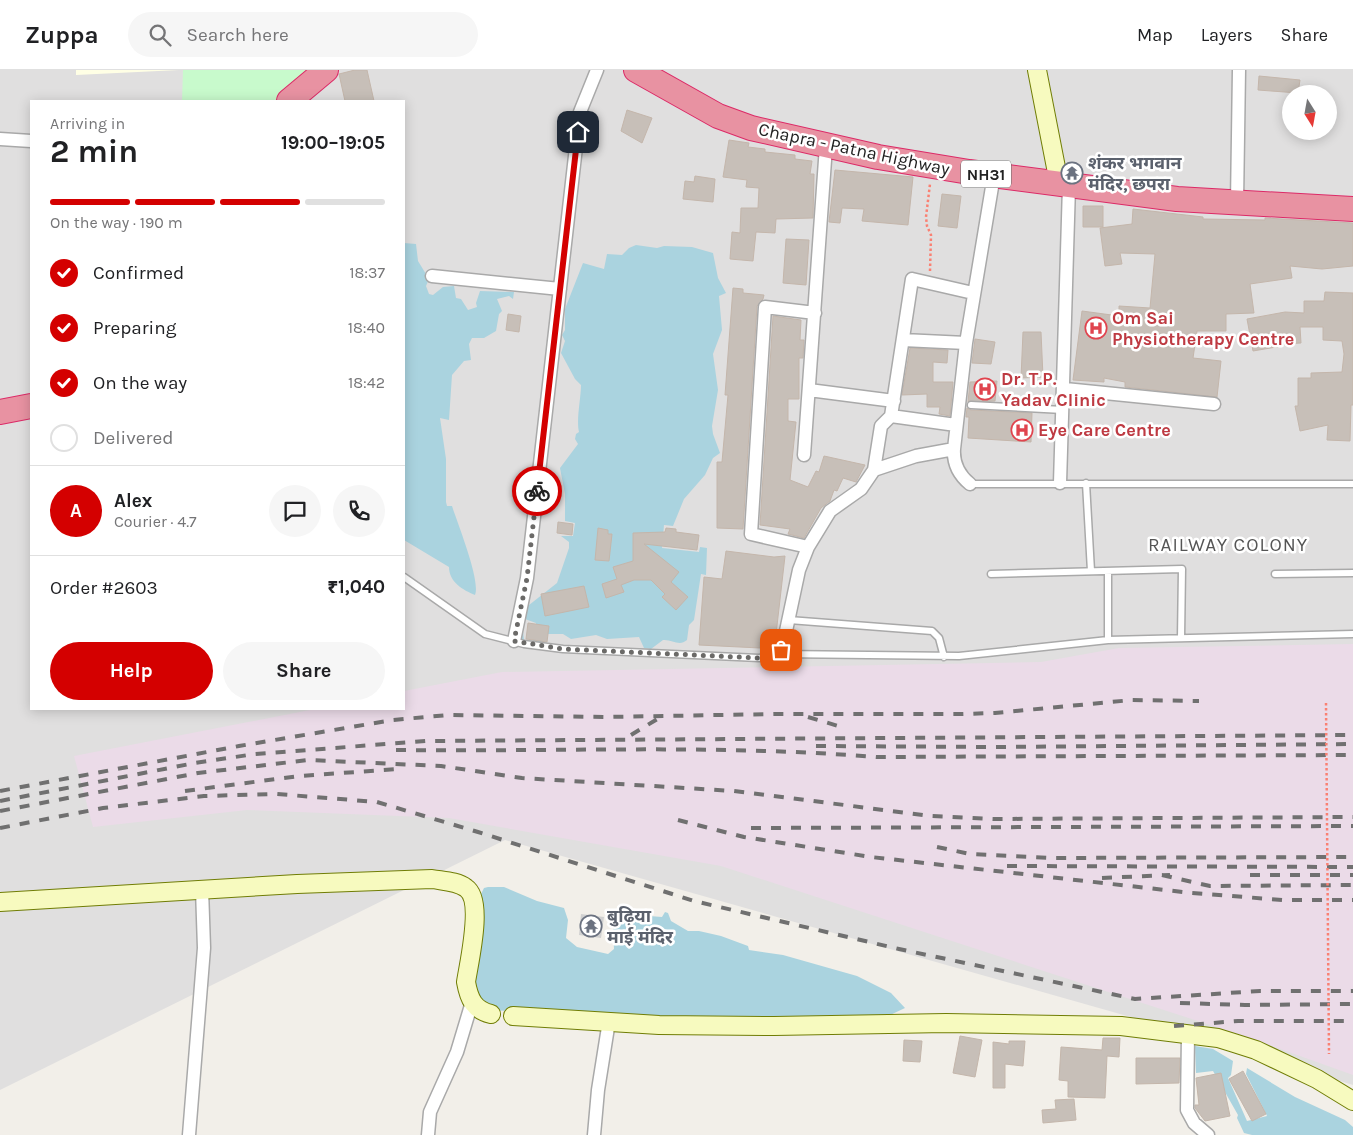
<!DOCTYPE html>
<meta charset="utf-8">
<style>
:root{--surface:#fff;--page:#f6f6f6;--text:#202124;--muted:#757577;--line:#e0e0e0;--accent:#d40000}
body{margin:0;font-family:Karla,"Noto Sans Devanagari",sans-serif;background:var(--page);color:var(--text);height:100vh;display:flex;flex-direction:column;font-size:19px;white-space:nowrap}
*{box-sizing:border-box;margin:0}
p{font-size:16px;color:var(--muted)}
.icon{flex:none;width:28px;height:28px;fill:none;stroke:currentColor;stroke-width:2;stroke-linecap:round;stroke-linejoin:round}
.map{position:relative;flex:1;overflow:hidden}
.details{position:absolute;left:30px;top:30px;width:375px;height:610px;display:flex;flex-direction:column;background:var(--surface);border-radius:0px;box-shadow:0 2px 12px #0003}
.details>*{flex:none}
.needle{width:32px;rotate:169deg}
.tools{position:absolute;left:1282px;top:15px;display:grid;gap:10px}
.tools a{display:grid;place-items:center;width:55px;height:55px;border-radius:50%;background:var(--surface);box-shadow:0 2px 12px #0003;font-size:25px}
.pin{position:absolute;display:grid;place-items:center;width:42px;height:42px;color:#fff;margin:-21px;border-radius:10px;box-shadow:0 2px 8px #0006}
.courier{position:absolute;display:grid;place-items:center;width:50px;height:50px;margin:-25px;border:4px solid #d40000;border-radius:50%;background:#fff;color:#222;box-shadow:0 1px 6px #0007}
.overview em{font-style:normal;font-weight:700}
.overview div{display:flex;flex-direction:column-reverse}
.overview{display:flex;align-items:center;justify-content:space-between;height:85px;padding:0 20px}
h1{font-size:32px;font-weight:700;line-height:38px}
.bar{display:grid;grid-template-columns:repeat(4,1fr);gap:8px 5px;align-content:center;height:60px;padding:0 20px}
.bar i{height:6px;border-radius:4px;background:var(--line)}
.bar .selected{background:var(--accent)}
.bar p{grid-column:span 4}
.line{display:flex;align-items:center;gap:12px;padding:0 20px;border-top:1px solid var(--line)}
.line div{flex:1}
.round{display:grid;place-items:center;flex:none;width:52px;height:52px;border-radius:26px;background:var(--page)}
ol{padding:0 20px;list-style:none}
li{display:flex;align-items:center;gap:15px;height:55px}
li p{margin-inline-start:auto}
li .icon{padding:5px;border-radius:50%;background:var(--accent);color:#fff;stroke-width:4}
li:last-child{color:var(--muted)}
li i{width:28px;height:28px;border:2px solid var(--line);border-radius:50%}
.action{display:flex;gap:10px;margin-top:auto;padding:10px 20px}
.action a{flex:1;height:58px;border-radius:30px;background:var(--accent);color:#fff;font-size:20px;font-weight:700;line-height:58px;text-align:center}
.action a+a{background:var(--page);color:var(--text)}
header{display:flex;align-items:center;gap:30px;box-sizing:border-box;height:70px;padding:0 25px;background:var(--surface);border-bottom:1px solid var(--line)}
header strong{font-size:24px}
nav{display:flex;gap:28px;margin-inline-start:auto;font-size:18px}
.search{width:350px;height:45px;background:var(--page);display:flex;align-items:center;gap:12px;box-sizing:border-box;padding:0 18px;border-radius:28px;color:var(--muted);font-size:19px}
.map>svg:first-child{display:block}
.residential{fill:#e0dfdf;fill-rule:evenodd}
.industrial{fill:#ebdbe8}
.education{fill:#ffffe5}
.religious{fill:#d0d0d0}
.park{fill:#c8facc}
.water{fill:#aad3df}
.building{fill:#c7bfb8;stroke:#c4b6ab}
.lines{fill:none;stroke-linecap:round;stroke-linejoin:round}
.lane-casing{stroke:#a9a9a9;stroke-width:9}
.street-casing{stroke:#a9a9a9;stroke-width:15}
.secondary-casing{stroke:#707d05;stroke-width:20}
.highway-casing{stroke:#dc2a67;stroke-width:26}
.path{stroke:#fa8072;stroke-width:2.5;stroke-dasharray:2.5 2.5;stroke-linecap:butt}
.lane{stroke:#fff;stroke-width:6}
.street{stroke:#fff;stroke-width:12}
.secondary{stroke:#f7fabf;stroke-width:18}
.highway{stroke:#e892a2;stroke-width:24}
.rail{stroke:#707070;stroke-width:4;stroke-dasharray:10 10;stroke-linecap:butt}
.path-bridge{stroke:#fa8072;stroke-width:2.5;stroke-dasharray:2.5 2.5;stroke-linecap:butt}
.done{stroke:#6b6a68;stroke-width:5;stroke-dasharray:0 9}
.route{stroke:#d40000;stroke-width:6}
.labels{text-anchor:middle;stroke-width:5;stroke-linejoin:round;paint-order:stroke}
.shield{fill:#fff;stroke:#646464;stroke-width:1}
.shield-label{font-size:16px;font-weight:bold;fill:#222}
.street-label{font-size:18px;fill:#222;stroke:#fff}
.worship-label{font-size:18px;font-weight:bold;fill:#5b616d;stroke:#fff;text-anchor:start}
.health-label{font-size:18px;font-weight:bold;fill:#be3a42;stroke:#fff;text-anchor:start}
.neighbourhood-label{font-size:19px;letter-spacing:1px;fill:#555;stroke:#fff}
</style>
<header>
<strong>Zuppa</strong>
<div class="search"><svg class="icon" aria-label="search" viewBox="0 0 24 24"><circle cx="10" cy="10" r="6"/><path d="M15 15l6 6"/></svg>Search here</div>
<nav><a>Map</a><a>Layers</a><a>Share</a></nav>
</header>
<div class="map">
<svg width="1353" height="1065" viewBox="0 0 1353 1065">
<rect width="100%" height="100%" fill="#f2efe9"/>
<!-- residential -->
<path class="residential" d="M0,0H1353V1015L1173,959L505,770L0,1020ZM1291,24H1329V61H1291ZM31,31H404V639H31Z"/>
<!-- industrial -->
<path class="industrial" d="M1353,574V1005L1247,967L721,796L449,748L247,740L93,757L74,686L315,639H404V621L502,602L1041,592L1119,578Z"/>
<!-- education -->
<path class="education" d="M76,0H179L76,5Z"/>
<!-- religious -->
<path class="religious" d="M581,844L604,847L601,868L579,865Z"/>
<!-- park -->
<path class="park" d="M183,0H329L291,31H182Z"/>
<!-- water -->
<path class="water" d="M404,173L416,174L418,191L429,209L426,216L429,224L433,225L443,217L454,216L456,228L461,229L468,240L477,237L476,233L480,221L514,222L513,229L509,226L497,229L502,241L499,244L496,261L484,268H472L469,274L471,290L464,291L452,305L449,350L440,348L446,389V432L447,436H452C457,452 481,511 475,525C463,520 449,512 449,497L404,470Z
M636,175L657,178L664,176L692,177L713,183L718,208L726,223L719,226L722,260L713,284L718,320L712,356L713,364L720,383L713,388L705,405L684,429L673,456L664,455L662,478L699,482L700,477L707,478L706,505L701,504L694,550L689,555L687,570C679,577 672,569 663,570L651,579L644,578L639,567L607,569L596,565L571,569L563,564H546L545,576L520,572L522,553L524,570L533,571L536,553L525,549L524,539L557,513L569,478V472L561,466H573L575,453L565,451V424L560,398L578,374L575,369L576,364L579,362C576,350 581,328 581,315L575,309L561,283L565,271L562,265L565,260V239L583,193L604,199L607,184L622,185L629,178Z
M488,817H504L537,831L564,838L568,850L566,868L577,877L608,884L614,879L613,855L622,841L631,839L637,845L662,847L665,842L668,843L671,851L688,861H699L721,866L748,876L749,880L783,885L857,906L891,923L905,938L888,946L784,949L776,947L753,951L488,940L471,920L482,849L481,824L484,818Z
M1195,976L1213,979L1233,991L1231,1005L1228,1008L1247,1051L1267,1046L1246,1004L1247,998L1295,1027L1345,1050L1353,1057V1065H1252L1244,1063L1237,1048L1238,1045L1213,1001L1196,1003Z"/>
<!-- building -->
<path class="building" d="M355,0H367L374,31H345L339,4Z
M1259,6L1300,10L1298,23L1258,20Z
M627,40L652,48L642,73L621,61Z
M729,70L749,73L748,77L765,79V82L795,85V89L812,91L810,104H814L813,148L776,149L775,163L756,162L753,191L730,189L732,162L740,163L741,138H758L759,118L746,117L747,110L723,107Z
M835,100L913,107L908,155L862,151L864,139L842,138L840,153L829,152Z
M695,106L715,109L713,132L683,129L685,111L694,112Z
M942,124L961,126L957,158L938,156Z
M1083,136H1103V157H1083Z
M1133,139L1203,147V149L1265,150V148L1353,153V196L1322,199L1290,196L1292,208L1250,214L1254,243L1226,244V261H1197L1193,288L1221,291L1217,327L1125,317V312L1104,308V312L1073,310L1082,241L1119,246V236L1150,238L1155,184L1120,183L1122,194L1105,196L1100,158L1132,154Z
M786,169L809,170L806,215L783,213Z
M733,218L743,219V223L764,225L763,229L757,236L743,459L717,458V392H722L728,325H725Z
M1325,222L1353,223V335H1351L1350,371L1327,370L1328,355L1300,361L1295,336H1298V308H1311V303L1342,302L1344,284L1342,271L1323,270V257H1300L1301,273L1282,274V276L1253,281L1247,249L1285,242L1304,243V231H1324Z
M508,244L521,246L519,262L506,260Z
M773,246L801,250L800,270H804L803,288H799V329H788V351L796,352L790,410L808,417L816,401L819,402L824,386L865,395L856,412L843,408L837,421L834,420L830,431L821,438L804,468L788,464L790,459L760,455Z
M1023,262H1041L1043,307L1021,308Z
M975,269L995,272L991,294L972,293Z
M910,278L948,280L947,293L933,292V312H953L950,346L939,344L940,337H927V324L902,325Z
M997,311L995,331L968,332L970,312Z
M967,338L971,340L1032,343L1031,372L968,368L969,347H966Z
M558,452L573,454L572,465L557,463Z
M598,458L608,460V464H612L609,491L595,490Z
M666,458L676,459V462L699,465L697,480L644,474L679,502L671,512L688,527L676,540L662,527L665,524L651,510H634L621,515L624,522L606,528L602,514L617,509L613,497L633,491V463L665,462Z
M726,481L774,487L785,486L775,573L760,572V578L699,575L704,507L722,509Z
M584,516L589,537L545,546L541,524Z
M528,553L549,556L547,572L526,569Z
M960,966L982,970L975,1007L953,1003Z
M1103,968H1120L1119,987L1107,986L1105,1028L1068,1027V1011L1059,1010L1061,977L1102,980Z
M904,970L922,971L920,992L903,991Z
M1009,971H1025L1023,996L1005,994V1018H993V972L1009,974Z
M1136,988H1180L1179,1013L1136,1014Z
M1243,1001L1266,1044L1252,1051L1229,1009Z
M1221,1003L1230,1046L1205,1051L1195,1038V1035H1199L1196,1008Z
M1074,1029L1076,1050L1043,1053L1042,1040L1056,1039L1055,1030Z"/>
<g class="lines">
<!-- lane casing -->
<g class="lane-casing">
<path id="lane" d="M971,335L1063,340
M1086,413L1091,501
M970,414H1353
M1108,501V570
M991,504L1182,499L1181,568
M1275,504L1353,503
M404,507L485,564L524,574L563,579L759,588L774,586L780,582
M789,550L932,561L939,568L944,587
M778,584L959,586L1108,570L1353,564"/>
</g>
<!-- street casing -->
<g class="street-casing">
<path id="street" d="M0,69L31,71
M1237,132L1239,0
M432,206L560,219
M903,270L966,273
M1065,319L1214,334
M809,320L894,331
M891,346L956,355
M804,385L826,76
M874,400L881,356L891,346L912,209L973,223
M1060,413L1069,116
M970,414C959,405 953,394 954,379L966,273L994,105
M808,477L751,464L765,237L815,243
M514,571L527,508L580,42L597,0
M780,582L783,575L799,500L808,477L830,441L861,419L874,400L916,386L954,379
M1188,964L1187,1040L1194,1053L1208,1065
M189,1065L204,878L202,819
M428,1065L430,1042L457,982L472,932
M594,1065L598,1020L609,951"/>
</g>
<!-- secondary casing -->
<g class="secondary-casing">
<path id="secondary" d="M1037,0L1059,113
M0,832L297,814L432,809C443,811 457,811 466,818C484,830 469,892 466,912C469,929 474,940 491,944
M513,946L659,955L774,956L946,953L1121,956L1218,968L1234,973L1256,980L1317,1009L1353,1031"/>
</g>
<!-- highway casing -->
<g class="highway-casing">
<path id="highway" d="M636,0L718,46L751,58L878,87L969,102L1177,129L1353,139
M289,31L326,0
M0,342L31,336"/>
</g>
<!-- path -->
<path class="path" d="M930,201L931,165L927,156L926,147L930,114"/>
<!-- lane -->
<use href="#lane" class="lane"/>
<!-- street -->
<use href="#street" class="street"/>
<!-- secondary -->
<use href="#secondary" class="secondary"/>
<!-- highway -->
<use href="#highway" class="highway"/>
<!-- rail -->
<path class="rail" d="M808,647L845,658
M631,665L659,648
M816,676L995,677L1353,674
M396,680C556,682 716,674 876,687L1353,685
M0,721L239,676L393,650L448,645L605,647L777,644H963L995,643L1132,630L1199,631
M185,721L299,706L399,699
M0,731L195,693L255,684L426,671L1353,665
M0,741L198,703L308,690L441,696L522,708L734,721L931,746L995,749L1353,747
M678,750L744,767L871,787L1192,823L1283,830H1353
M0,758L103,738L204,726L277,724L377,732L478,762L694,831L899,879L1135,929L1260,921H1353
M751,758L1353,756
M937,777L970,784L1051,788L1353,787
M1007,796L1353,797
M1162,805L1210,816L1353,815
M1250,805H1353
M1102,808L1170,805
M1180,933L1245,935L1353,934
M1174,956L1238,951H1353"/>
<!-- path-bridge -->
<path class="path-bridge" d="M1326,633L1329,984"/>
</g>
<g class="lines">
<!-- done -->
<path class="done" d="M537,421L527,508L514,571L563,579L759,588L774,586L781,580"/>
<!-- route -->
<path class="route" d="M537,421L578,62"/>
</g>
<!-- icons -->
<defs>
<g id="temple-ring" transform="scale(1.125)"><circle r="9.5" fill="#fff" stroke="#6b7280" stroke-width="1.5"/><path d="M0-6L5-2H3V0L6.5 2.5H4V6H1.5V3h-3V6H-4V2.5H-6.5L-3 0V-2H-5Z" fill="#6b7280"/></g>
<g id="hospital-ring" transform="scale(1.125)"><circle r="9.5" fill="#fff" stroke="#e0444e" stroke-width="1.5"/><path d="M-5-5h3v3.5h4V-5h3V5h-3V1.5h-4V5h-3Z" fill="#e0444e"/></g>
</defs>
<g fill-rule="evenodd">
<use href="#temple-ring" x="1072" y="103"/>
<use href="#hospital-ring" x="1096" y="258"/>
<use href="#hospital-ring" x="985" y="319"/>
<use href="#hospital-ring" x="1022" y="360"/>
<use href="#temple-ring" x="591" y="856"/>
</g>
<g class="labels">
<!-- shield labels -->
<rect class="shield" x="961" y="90.5" width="50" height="27" rx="4"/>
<g class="shield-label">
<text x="986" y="110">NH31</text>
</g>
<!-- street labels -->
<g class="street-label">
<text transform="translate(854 79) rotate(12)" y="6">Chapra - Patna Highway</text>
</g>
<!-- worship labels -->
<g class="worship-label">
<text x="1088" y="99">शंकर भगवान<tspan x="1088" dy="21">मंदिर, छपरा</tspan></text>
<text x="607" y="852">बुढ़िया<tspan x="607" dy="21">माई मंदिर</tspan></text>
</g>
<!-- health labels -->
<g class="health-label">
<text x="1112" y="254">Om Sai<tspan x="1112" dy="21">Physiotherapy Centre</tspan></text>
<text x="1001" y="315">Dr. T.P.<tspan x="1001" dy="21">Yadav Clinic</tspan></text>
<text x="1038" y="366">Eye Care Centre</text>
</g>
<!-- neighbourhood labels -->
<g class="neighbourhood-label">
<text x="1228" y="481">RAILWAY COLONY</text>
</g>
</g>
</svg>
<div class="tools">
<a><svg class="needle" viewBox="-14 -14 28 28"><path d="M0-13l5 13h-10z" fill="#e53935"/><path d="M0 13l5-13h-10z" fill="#757577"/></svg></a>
</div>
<div class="pin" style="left:781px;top:580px;background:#ea580c"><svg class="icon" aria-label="bag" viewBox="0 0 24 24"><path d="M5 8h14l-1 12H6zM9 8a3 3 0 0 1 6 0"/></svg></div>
<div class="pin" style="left:578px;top:62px;background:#1f2937"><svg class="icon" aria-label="home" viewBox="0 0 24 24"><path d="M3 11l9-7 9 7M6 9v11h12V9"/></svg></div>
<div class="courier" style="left:537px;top:421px"><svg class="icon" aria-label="bike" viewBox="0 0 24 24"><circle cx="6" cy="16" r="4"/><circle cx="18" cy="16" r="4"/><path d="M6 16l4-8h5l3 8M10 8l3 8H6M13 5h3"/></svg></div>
<section class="details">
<div class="overview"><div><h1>2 min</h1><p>Arriving in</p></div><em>19:00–19:05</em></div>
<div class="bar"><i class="selected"></i><i class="selected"></i><i class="selected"></i><i></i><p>On the way · 190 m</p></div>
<ol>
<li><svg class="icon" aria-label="check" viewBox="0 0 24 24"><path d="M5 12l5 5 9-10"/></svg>Confirmed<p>18:37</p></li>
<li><svg class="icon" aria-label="check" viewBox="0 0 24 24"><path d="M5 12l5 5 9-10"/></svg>Preparing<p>18:40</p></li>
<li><svg class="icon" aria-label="check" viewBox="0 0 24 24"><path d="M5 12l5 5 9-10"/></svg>On the way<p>18:42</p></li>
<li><i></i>Delivered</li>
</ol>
<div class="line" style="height:90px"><b class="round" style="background:var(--accent);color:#fff">A</b><div><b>Alex</b><p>Courier · 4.7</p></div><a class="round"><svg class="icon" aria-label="chat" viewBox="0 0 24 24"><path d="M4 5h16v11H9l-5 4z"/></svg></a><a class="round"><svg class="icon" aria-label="phone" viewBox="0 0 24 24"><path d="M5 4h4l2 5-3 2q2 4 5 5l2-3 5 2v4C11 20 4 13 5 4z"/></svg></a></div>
<div class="line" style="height:65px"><div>Order #2603</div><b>₹1,040</b></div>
<div class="action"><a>Help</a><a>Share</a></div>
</section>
</div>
